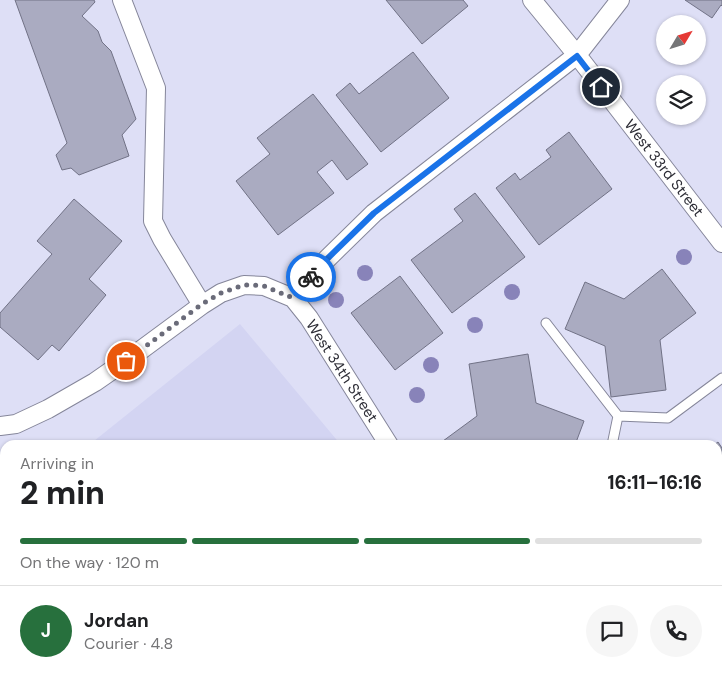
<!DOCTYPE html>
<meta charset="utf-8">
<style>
:root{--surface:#fff;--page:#f6f6f6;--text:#202124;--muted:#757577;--line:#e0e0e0;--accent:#27703d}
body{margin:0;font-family:"DM Sans",sans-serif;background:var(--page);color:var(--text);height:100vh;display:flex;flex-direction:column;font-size:19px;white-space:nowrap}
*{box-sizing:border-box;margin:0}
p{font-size:16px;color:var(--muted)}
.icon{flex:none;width:28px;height:28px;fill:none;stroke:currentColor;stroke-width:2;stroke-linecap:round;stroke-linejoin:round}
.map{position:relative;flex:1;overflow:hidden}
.drawer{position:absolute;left:0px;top:440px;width:722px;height:245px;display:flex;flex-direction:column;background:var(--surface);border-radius:15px 15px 0 0;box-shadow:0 1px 4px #0004}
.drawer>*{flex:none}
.needle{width:32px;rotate:52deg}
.buttons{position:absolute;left:656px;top:15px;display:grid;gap:10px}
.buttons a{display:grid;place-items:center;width:50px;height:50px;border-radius:50%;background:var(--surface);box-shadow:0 1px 4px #0004;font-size:25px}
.pin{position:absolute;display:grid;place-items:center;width:42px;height:42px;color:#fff;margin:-21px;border:2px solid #fff;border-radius:50%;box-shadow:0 1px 5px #0007}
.courier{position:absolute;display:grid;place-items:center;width:50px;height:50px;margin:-25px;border:4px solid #1a73e8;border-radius:50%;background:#fff;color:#222;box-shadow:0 1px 6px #0007}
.head em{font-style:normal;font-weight:800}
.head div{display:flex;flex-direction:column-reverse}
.head{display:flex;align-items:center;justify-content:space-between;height:85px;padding:0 20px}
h1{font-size:32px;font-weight:800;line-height:38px}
.bar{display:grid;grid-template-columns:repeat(4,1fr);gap:8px 5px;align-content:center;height:60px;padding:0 20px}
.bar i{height:6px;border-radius:4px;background:var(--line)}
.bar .selected{background:var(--accent)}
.bar p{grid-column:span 4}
.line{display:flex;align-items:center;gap:12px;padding:0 20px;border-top:1px solid var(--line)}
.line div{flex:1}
.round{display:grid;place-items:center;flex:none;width:52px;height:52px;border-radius:26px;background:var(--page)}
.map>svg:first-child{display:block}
.built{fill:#d3d4f2}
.building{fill:#aaabc1;stroke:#717286}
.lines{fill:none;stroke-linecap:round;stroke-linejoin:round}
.lane-casing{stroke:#85869a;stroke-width:11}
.street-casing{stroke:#85869a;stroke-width:20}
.lane{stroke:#fff;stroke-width:9}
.street{stroke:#fff;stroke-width:18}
.tree{fill:#8883b9}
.done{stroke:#6a6b79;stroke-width:5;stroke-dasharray:0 9}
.route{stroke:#1a73e8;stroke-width:6}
.labels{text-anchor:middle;stroke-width:4;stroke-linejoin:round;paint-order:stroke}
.street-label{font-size:15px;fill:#2c2c35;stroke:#fff}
</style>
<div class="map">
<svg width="722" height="685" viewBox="0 0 722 685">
<rect width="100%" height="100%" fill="#dedff6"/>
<!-- built -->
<path class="built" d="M240,324L341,445H89Z
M5,513V680H525L528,685H0V517Z"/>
<!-- building -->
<path class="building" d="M15,0H94L95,2L82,16L98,31L102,42L111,51L136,119L122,135L129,156L79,175L71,168L62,170L56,155L67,143Z
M386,0H463L468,6L422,44Z
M685,0H722V6L721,5L712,18Z
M413,52L449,98L381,152L336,95L350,83L359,94Z
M313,94L368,164L347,180L332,160L317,172L334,193L278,235L236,181L270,154L257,138Z
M569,132L612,189L539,245L496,188L515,173L520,180L551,157L546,150Z
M475,193L525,257L452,313L411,260L463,221L454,209Z
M74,199L122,241L89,279L106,295L59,351L52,345L38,360L0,327V313L52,254L37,241Z
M662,269L696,313L660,340L666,390L611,397L605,346L565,329L585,282L624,299Z
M400,276L443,333L395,370L351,313Z
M528,354L536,403L584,421L575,445H446L443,441L477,416L469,364Z
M718,442L722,448V484L718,478V445H714Z
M718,588L722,593V664L718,668Z
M643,680H701L695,685H647Z"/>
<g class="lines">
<!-- lane casing -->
<g class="lane-casing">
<path id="lane" d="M546,323L618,416L668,418L722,378
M612,445L618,416
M718,522L722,527
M0,665L5,663
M77,680L79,685
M341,680L345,685"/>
</g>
<!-- street casing -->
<g class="street-casing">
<path id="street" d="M122,0L156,88L153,221L162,239L202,305
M532,0L577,55L722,243
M293,298L327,259L374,213L577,55L620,0
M293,298L309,318L389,445
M0,426L16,424L48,409L95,382L141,350L202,305L221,293L244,285L264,286L293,298
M564,680L570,685"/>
</g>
<!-- lane -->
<use href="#lane" class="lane"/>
<!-- street -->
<use href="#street" class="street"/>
</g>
<!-- trees -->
<g class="tree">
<circle cx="684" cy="257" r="8"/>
<circle cx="365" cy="273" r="8"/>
<circle cx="512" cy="292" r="8"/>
<circle cx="336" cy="300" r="8"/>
<circle cx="475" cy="325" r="8"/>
<circle cx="431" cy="365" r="8"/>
<circle cx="417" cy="395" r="8"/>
</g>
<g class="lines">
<!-- done -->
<path class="done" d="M126,361L202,304L221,293L244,285H254L264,286L293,298L311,277"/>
<!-- route -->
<path class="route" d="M311,277L327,259L374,213L577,56L601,87"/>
</g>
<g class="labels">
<!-- street labels -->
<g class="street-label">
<text transform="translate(664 168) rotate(52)" y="5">West 33rd Street</text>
<text transform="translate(342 371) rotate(57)" y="5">West 34th Street</text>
</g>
</g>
</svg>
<div class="buttons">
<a><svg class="needle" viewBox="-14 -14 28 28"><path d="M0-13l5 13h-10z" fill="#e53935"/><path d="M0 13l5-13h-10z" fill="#757577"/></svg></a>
<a><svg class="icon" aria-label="layers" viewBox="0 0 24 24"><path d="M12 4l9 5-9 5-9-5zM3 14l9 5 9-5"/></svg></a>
</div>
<div class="pin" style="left:126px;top:361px;background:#ea580c"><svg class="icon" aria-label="bag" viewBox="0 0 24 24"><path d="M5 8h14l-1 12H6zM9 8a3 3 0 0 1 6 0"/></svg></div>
<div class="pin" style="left:601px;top:87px;background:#1f2937"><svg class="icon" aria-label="home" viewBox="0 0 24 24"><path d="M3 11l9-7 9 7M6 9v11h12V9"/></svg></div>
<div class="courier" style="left:311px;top:277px"><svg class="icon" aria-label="bike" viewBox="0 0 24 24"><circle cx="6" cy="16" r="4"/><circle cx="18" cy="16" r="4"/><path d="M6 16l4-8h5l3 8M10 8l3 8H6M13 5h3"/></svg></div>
<section class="drawer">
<div class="head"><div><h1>2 min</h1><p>Arriving in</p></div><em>16:11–16:16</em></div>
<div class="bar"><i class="selected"></i><i class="selected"></i><i class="selected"></i><i></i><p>On the way · 120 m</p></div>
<div class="line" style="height:90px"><b class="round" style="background:var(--accent);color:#fff">J</b><div><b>Jordan</b><p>Courier · 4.8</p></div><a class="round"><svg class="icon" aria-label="chat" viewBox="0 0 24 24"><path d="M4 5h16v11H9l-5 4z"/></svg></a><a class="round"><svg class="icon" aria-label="phone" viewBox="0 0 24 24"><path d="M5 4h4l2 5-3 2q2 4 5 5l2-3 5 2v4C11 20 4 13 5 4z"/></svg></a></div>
</section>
</div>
